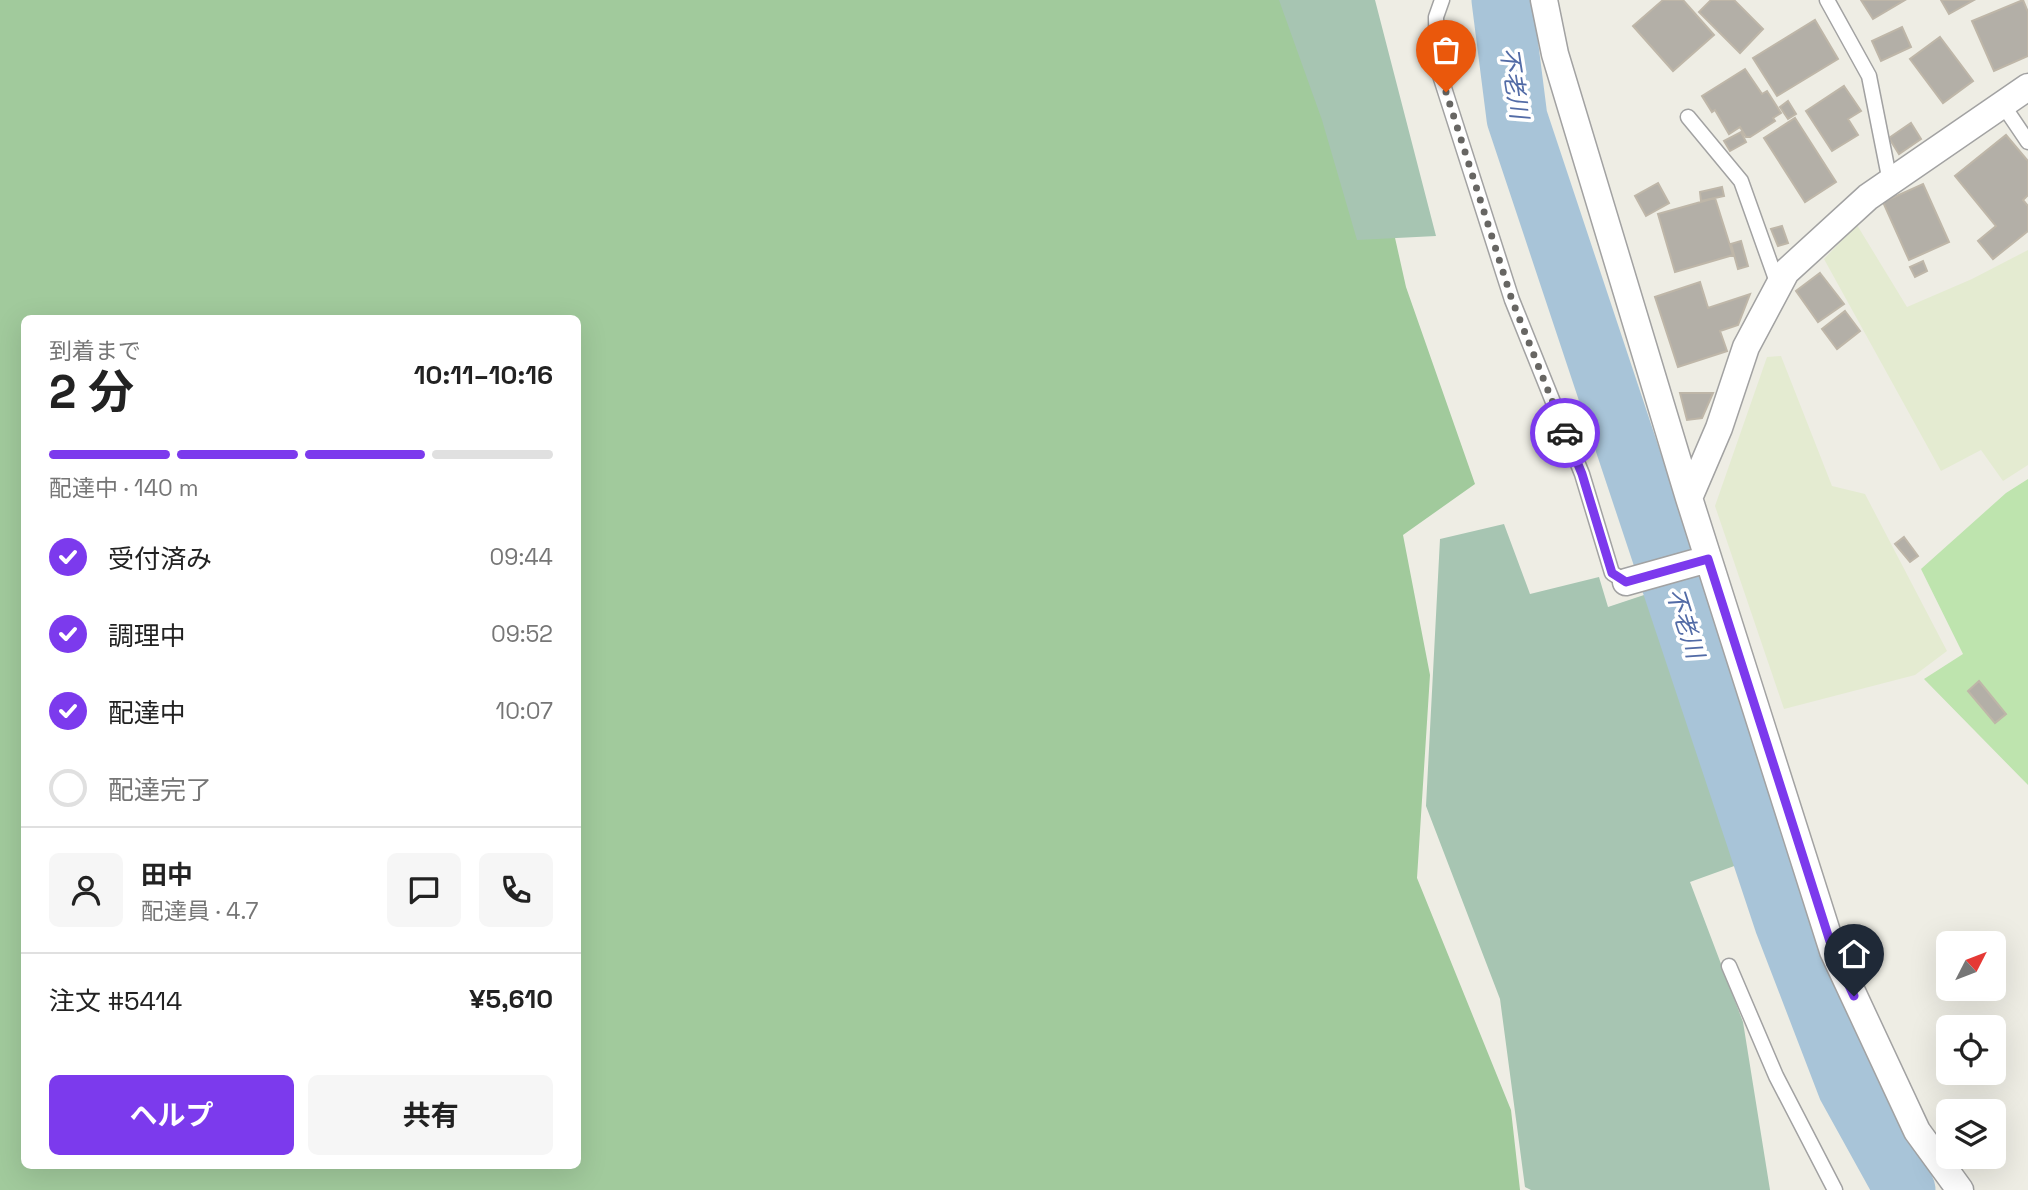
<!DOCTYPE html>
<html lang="ja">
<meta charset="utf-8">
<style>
:root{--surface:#fff;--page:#f6f6f6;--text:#222;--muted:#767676;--line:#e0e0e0;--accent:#7c3aed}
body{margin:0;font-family:"Space Grotesk","Noto Sans JP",sans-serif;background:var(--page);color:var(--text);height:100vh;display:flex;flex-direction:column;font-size:26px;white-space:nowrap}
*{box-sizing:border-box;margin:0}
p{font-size:23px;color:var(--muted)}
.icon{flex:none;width:38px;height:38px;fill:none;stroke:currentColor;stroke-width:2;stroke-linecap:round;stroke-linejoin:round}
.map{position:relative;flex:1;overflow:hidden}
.details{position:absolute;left:21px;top:315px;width:560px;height:854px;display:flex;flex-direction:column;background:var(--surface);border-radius:10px;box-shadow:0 7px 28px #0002}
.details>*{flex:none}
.needle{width:46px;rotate:48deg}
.buttons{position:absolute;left:1936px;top:931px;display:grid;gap:14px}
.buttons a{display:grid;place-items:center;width:70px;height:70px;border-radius:10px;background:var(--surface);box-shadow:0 7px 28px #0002;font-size:35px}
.pin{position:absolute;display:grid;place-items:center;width:60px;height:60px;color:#fff;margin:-72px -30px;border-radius:50% 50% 50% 0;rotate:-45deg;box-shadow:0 0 7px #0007}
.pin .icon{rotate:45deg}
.courier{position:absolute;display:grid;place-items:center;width:70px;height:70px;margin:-35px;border:5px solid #7c3aed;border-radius:50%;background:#fff;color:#222;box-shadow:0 2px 9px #0007}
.head em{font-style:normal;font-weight:700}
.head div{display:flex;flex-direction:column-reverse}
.head{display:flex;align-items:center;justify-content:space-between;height:119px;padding:0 28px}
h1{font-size:46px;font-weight:700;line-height:52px}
.bar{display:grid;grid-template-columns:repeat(4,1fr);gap:10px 7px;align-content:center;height:84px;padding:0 28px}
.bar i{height:9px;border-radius:5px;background:var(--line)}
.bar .active{background:var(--accent)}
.bar p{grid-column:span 4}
.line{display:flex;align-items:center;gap:18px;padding:0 28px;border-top:2px solid var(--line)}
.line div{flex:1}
.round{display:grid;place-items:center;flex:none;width:74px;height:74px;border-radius:10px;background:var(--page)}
ol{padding:0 28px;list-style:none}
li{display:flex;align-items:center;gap:21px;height:77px}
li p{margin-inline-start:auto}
li .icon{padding:7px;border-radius:50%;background:var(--accent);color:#fff;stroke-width:4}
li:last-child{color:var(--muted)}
li i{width:38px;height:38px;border:4px solid var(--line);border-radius:50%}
.cta{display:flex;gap:14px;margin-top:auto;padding:14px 28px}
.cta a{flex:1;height:80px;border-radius:10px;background:var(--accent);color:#fff;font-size:28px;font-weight:700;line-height:80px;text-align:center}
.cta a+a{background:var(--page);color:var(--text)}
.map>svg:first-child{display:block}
.farmland{fill:#e4ebd1}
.grass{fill:#bee4ae}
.forest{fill:#a1ca9c;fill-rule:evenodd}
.cemetery{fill:#a7c5b2}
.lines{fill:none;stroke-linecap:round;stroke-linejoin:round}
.river{stroke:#a8c4d8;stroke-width:61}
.building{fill:#b3afa7;stroke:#beb6a8;stroke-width:2}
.lane-casing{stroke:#a2a2a2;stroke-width:17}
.street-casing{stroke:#a2a2a2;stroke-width:29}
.lane{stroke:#fff;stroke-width:14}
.street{stroke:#fff;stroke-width:26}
.done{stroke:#676663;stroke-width:7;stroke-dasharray:0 12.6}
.route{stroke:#7c3aed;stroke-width:9}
.labels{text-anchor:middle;stroke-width:7;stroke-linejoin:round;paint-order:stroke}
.water-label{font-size:24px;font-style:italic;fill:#526ba6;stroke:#fff}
</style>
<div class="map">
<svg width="2028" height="1190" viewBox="0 0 2028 1190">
<rect width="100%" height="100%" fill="#eeede4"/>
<!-- farmland -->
<path class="farmland" d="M1857,225L1907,307L1972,279L2028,250V465L2003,481L1981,450L1941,471L1824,259Z
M1781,356L1832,486L1865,494L1947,651L1915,675L1784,709L1715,506L1767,357Z"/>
<!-- grass -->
<path class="grass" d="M2028,479V785L1924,679L1963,654L1921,569L2006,493Z"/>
<!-- forest -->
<path class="forest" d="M0,0H1337L1347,23L1406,287L1475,484L1403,535L1430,675L1417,878L1511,1110L1520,1190H0ZM24,318H578V1166H24Z"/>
<!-- cemetery -->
<path class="cemetery" d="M1279,0H1375L1436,236L1357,240L1322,120Z
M1504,524L1530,594L1599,577L1608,607L1650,593L1737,865L1690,882L1743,1022L1770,1190H1531L1525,1187L1500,999L1426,806L1440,539Z"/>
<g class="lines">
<!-- river -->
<path class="river" d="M1502,0L1517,118L1785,923L1848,1087L1905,1190"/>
</g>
<!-- building -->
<path class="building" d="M1663,0H1683L1714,35L1673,71L1633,26Z
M1711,0H1734L1763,29L1740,53L1699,12Z
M1861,0H1905L1873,19Z
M1941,0H1974L1949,14Z
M2023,0L2028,12V56L1994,71L1972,21Z
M1815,20L1838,59L1777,96L1753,58Z
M1902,27L1911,47L1881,61L1872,41Z
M1940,37L1973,81L1943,103L1910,59Z
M1745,69L1762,94L1767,91L1781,113L1773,118L1775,121L1750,137H1746L1740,127L1729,134L1715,110L1712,112L1702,96Z
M1844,86L1861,111L1848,119L1858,135L1832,151L1806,111Z
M1788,101L1796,114L1788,119L1780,107Z
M1795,118L1836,182L1805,202L1764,138Z
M1911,123L1921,139L1899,154L1889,138Z
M1741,132L1746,142L1730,151L1724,141Z
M2006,135L2028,161V195L2023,200L2028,206V231L1993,259L1978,241L1996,226L1955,176Z
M1658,183L1669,203L1646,216L1635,196Z
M1923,184L1949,242L1909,260L1883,202Z
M1722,187L1724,196L1701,201L1700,192Z
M1715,198L1733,255L1675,272L1658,214Z
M1782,226L1788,243L1778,246L1771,229Z
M1741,241L1748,266L1738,269L1731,244Z
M1923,261L1927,271L1915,277L1910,267Z
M1820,273L1844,304L1818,322L1796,291Z
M1700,282L1708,308L1750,294L1738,325L1720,331L1727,351L1678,367L1655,297Z
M1845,311L1860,331L1837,349L1822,329Z
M1680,393H1713L1702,418L1687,420Z
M1904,537L1918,556L1910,562L1895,544Z
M1979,681L2006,714L1995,723L1968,691Z"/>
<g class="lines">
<!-- lane casing -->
<g class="lane-casing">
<path id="lane" d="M1442,0L1436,17L1437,66L1512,300L1582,474L1612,573L1626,582
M1827,0L1869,76L1890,182
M2003,105L2028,142
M1688,117L1741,181L1778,285
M1729,966L1776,1076L1835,1190"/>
</g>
<!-- street casing -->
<g class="street-casing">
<path id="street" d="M1544,0L1555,54L1689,498L1833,951L1917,1131L1960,1190
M1689,498L1719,428L1746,347L1786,272L1868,197L2028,87
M1626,582L1708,559"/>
</g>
<!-- lane -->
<use href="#lane" class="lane"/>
<!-- street -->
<use href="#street" class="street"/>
</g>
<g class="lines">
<!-- done -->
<path class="done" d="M1446,92L1512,300L1565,433"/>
<!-- route -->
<path class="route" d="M1565,433L1582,474L1612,573L1626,582L1708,559L1833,951L1854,996"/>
</g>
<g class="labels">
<!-- water labels -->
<g class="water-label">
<text transform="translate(1514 83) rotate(81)" y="8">不老川</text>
<text transform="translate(1685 623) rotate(72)" y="8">不老川</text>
</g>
</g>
</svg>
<div class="buttons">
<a><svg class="needle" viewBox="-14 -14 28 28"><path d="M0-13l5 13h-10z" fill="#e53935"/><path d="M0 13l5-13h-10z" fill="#767676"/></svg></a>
<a><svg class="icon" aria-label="locate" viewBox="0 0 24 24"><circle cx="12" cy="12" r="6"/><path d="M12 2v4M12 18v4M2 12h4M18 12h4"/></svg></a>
<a><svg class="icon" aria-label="layers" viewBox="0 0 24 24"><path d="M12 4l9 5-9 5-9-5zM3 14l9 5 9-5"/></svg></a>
</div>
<div class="pin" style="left:1446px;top:92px;background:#ea580c"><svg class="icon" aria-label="bag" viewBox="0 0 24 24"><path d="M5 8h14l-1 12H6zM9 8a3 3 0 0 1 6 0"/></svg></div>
<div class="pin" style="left:1854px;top:996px;background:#1f2937"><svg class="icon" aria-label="home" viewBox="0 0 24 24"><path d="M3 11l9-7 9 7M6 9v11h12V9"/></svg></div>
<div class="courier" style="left:1565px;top:433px"><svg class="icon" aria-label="car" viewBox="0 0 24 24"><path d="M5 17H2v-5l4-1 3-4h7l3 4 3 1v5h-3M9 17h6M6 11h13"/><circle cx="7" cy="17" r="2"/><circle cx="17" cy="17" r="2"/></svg></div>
<section class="details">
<div class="head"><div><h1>2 分</h1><p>到着まで</p></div><em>10:11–10:16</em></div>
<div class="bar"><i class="active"></i><i class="active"></i><i class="active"></i><i></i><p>配達中 · 140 m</p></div>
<ol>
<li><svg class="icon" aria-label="check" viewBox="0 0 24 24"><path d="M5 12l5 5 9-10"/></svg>受付済み<p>09:44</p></li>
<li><svg class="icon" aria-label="check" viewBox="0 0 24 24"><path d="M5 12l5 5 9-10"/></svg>調理中<p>09:52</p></li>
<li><svg class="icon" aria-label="check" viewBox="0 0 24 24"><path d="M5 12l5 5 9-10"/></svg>配達中<p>10:07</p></li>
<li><i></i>配達完了</li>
</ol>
<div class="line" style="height:126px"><a class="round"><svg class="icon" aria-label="person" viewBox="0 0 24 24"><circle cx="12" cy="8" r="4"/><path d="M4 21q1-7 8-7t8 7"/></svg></a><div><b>田中</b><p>配達員 · 4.7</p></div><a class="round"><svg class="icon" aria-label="chat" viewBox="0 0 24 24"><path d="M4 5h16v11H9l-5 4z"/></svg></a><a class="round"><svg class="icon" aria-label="phone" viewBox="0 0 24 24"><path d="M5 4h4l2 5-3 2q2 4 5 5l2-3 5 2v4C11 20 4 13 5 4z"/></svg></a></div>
<div class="line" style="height:91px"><div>注文 #5414</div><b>¥5,610</b></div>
<div class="cta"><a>ヘルプ</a><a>共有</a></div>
</section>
</div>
